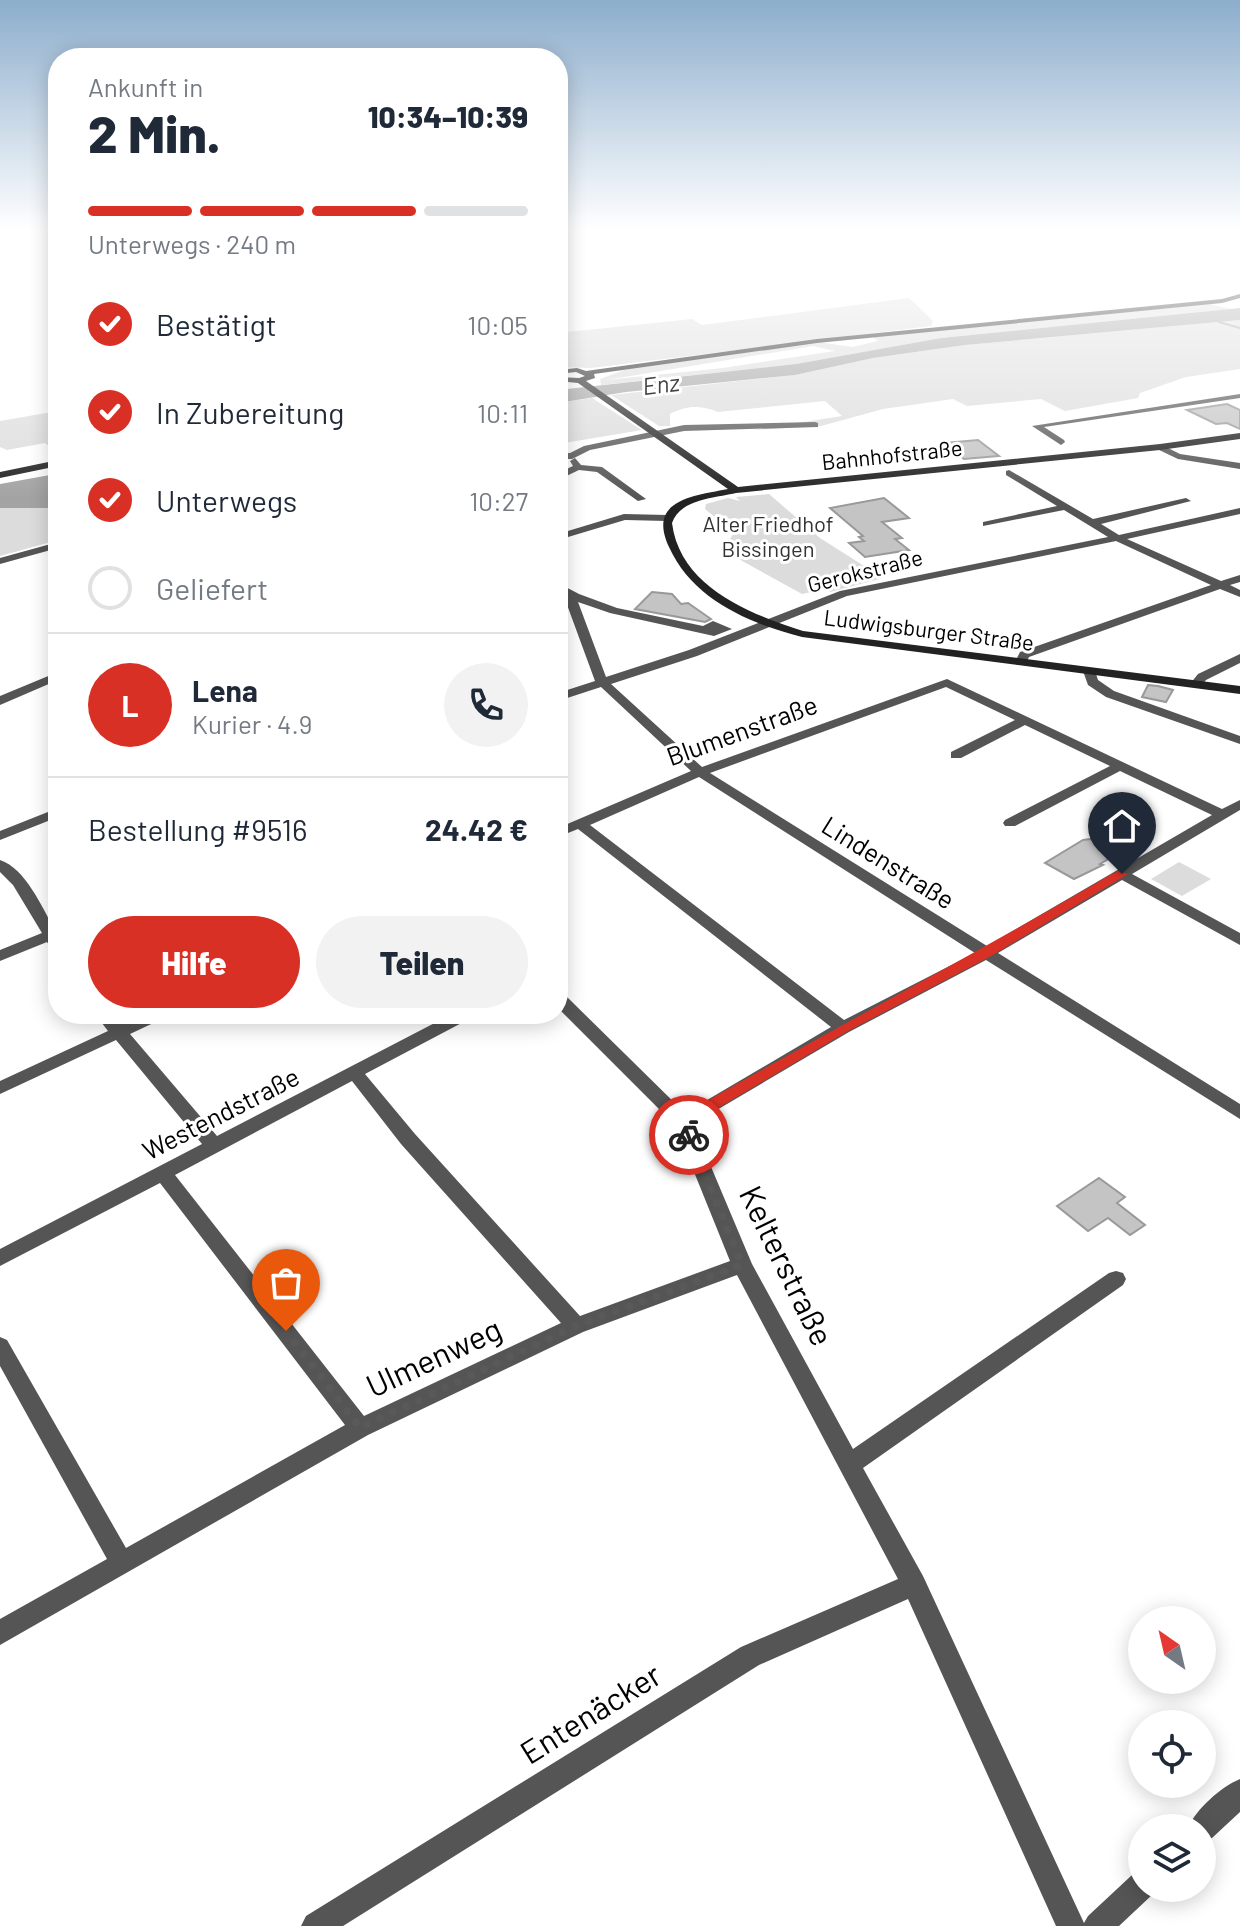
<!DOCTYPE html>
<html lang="de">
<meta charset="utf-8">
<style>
:root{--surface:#fff;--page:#f2f2f3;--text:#1f2937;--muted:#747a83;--line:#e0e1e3;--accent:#d93025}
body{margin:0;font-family:Barlow,sans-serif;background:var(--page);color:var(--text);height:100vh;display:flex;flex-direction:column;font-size:30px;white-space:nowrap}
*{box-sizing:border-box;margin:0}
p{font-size:26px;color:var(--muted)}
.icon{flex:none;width:44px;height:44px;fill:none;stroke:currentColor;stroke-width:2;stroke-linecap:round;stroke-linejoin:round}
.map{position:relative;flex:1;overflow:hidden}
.details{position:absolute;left:48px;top:48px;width:520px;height:976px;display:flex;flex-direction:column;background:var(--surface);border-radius:32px;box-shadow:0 4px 20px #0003}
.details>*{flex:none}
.needle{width:52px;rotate:326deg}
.buttons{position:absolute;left:1128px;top:1606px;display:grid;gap:16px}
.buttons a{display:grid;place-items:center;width:88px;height:88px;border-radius:50%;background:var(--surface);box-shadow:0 4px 20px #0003;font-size:40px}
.pin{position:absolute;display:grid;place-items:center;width:68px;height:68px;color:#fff;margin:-82px -34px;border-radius:50% 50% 50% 0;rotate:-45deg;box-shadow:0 0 8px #0007}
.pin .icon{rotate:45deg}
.courier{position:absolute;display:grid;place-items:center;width:80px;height:80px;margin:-40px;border:6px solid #d93025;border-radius:50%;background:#fff;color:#222;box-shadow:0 2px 10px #0007}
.head em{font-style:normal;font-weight:800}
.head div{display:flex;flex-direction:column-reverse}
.head{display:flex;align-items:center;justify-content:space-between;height:136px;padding:0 40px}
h1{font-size:52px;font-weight:800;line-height:60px}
.bar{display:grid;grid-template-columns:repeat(4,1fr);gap:12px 8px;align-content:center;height:96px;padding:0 40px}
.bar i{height:10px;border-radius:6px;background:var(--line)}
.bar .selected{background:var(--accent)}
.bar p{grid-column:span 4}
.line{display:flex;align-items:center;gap:20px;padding:0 40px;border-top:2px solid var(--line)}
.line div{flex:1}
.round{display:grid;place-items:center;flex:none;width:84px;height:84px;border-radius:42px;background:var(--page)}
ol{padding:0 40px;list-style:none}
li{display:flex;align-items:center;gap:24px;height:88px}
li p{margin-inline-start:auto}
li .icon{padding:8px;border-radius:50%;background:var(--accent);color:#fff;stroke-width:4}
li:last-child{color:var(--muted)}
li i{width:44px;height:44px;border:4px solid var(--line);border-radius:50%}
.action{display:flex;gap:16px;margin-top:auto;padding:16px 40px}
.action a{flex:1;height:92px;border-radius:48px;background:var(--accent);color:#fff;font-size:32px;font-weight:800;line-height:92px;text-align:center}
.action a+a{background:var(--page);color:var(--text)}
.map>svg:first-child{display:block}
.green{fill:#dcdcdc;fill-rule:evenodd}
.water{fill:#a3a3a3}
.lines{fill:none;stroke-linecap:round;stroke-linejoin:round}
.stream{stroke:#a3a3a3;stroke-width:2}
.building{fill:#c4c4c4;stroke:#999;stroke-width:2}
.street{fill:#555;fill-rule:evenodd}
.secondary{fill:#222;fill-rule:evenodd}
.route{fill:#d93025}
.done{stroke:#595959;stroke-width:8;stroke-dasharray:0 14.4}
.labels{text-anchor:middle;stroke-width:6;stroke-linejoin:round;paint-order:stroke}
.far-street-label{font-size:22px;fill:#000;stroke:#fff}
.far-park-label{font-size:22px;fill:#333;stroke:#fff}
.far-water-label{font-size:24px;font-style:italic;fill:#444;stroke:#fff}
.street-label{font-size:26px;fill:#000;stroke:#fff}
.near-street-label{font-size:32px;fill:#000;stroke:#fff}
</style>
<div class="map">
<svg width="1240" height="1926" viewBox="0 0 1240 1926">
<rect width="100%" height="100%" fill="#fff"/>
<!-- green -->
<path class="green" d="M909,298L933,321L931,326L591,368L558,367V333L692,319L702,325Z
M1210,304L1230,309L941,338L796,364L601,385L600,379L627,369L819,342L852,347L878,341L872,337ZM813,346L835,351L723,368L606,380Z
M1240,320V369L1186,377L1140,393L1138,398L1065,411L1041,399L967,406L953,399L883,409L821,426L753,430L842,416L825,401L718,412C700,405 687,405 670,414V426H659L611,395L795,375L873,358L965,345Z
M592,398L642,430L558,444V403Z
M58,411V453L45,443L7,450L0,447V421Z
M769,494L820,538L883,578L830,592L825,589L802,594L735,557L727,543L734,533L705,509L706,504L728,498L740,501L736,497Z
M30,507L58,508V540L0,556V508Z
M1179,862L1211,879L1182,896L1151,879Z"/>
<!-- water -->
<path class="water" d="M1240,308V320L965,345L873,358L795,375L626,392L558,403V390L796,364L941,338Z
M50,475H58L50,479L58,483V508H0V484Z"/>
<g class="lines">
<!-- stream -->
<path class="stream" d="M1219,322L1240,328"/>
</g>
<!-- building -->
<path class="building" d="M1227,404L1240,410V429L1227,423L1216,424L1187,410Z
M978,440L999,456L964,459L944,443Z
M884,498L909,518L882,522L902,538L895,539L909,550L865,557L849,543L864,541L859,537L863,536L830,508Z
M652,592L672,594L681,604L688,603L711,619L705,622L635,609Z
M1148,685L1158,686L1173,690L1166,702L1142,697Z
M1090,839L1117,854L1100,864L1103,865L1074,879L1045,863L1083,840Z
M1099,1178L1125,1197L1117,1203L1145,1225L1130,1235L1108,1218L1088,1231L1057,1206Z"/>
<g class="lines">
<!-- street -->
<path class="street" d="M1240,394V398L1044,427L1064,440L1065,442L1061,445L1032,426Z
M815,422L818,423V427L684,431L590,450L572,459H558V453H570L584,446L684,425Z
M1160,444L1180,454L1240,463V469L1178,459L1157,449L1156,447Z
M575,458L581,465L602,467L646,499L638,501L597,472L579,470L558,480V473L573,466L570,461Z
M1009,470L1093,519L1186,498L1191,501L1101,524L1119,535L1240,508V514L1127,539L1221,581L1240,575V582L1230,585L1240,590V597L1220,589L1029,657L1025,665H1017L1015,662L1020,652L1211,585L1116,541L847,596L697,656L611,684L702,767L947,679L1222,809L1240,800V810L1132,874L1240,933V945L1122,880L998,953L1240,1104V1119L986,960L849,1032L693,1124L752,1264L853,1449L1109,1273L1116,1271L1123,1273L1126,1279L1123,1285L863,1468L923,1576L1084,1923L1088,1916L1132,1875L1142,1871V1888H1155L1152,1895L1119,1926H1056L908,1599L759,1665L343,1926H301L306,1916L741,1647L898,1579L737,1275L583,1332L368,1435L0,1645V1619L107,1559L0,1366V1337L7,1340L126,1548L345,1425L160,1183L0,1266V1249L202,1144L116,1040L0,1094V1081L108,1031L95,1014H112L121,1024L144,1014H166L164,1018L130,1034L217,1136L452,1014H473L471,1018L365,1074L415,1134L580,1316L730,1261L675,1125L558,1008V993L564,994L685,1113L831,1027L578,829L558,837V828L691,771L601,687L558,701V693L595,681L566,602L568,597L558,591V583L579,594L617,608L703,626L713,621L732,629L714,636L610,613L578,602L606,677L689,650L840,591L1108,537L1064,510L983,526V522L1057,506L1006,475V471ZM946,687L1015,720L951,752V758H961L1025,725L1110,766L1005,820L1003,823L1005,826H1015L1120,771L1212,815L987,946L710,773ZM699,777L975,953L844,1020L590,825ZM352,1081L401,1144L561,1323L364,1416L175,1175Z
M624,514L667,515L672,518L667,521L625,520L558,540V534Z
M58,542V548L0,564V558Z
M1240,654V663L1206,680L1200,687H1192L1190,684L1198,674Z
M1089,667L1095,671L1098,680L1114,691L1240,736V744L1106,697L1088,685L1083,671Z
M58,672V680L0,705V696Z
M58,808V817L0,840V831Z
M0,860C26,869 41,906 54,928L58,927V952L52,950L47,942L0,961V950L42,933L13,885L0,872Z
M1240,1779V1812L1212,1838L1202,1842V1828H1188C1196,1809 1221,1787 1240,1779Z"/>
<!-- secondary -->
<path class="secondary" d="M1240,294V298L1222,303L817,343L594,374L595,378L586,381L738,487L1160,444L1240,433V439L1160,450L736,493C715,498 680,499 672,523C680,587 750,614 803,631L1240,686V694L802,637C749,623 693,600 669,547C647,500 693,496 728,489L578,383L558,381V377L579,378L585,376L576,372L558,374V370L577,368L586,371L817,339L1222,299Z
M58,460V466L0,478V472Z"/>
</g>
<!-- sky -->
<linearGradient id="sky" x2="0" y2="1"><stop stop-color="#8cadcc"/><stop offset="0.46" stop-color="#fff"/><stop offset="1" stop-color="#fff" stop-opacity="0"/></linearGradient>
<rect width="1240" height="499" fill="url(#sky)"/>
<!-- route -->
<path class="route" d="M1117,871L1128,874L991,956L848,1031L691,1124L696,1135L689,1141L683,1139L675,1122L677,1118C823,1034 972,956 1117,871Z"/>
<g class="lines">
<!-- done -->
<path class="done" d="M286,1331L360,1428L576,1326L742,1265L689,1135"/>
</g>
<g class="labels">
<!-- far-street labels -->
<g class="far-street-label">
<text transform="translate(892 455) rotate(-6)" y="8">Bahnhofstraße</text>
<text transform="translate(865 571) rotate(-14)" y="8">Gerokstraße</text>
<text transform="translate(929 630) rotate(7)" y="8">Ludwigsburger Straße</text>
</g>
<!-- far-park labels -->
<g class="far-park-label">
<text x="768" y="532">Alter Friedhof<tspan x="768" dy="25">Bissingen</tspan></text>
</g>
<!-- far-water labels -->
<g class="far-water-label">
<text transform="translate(661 385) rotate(-7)" y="8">Enz</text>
</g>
<!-- street labels -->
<g class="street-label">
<text transform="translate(742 731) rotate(-20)" y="9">Blumenstraße</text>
<text transform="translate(888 863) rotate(32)" y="9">Lindenstraße</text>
<text transform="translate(221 1114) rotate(-27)" y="9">Westendstraße</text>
</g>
<!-- near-street labels -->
<g class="near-street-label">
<text transform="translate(786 1266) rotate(64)" y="11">Kelterstraße</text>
<text transform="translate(434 1358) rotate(-25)" y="11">Ulmenweg</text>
<text transform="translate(591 1714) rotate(-32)" y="11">Entenäcker</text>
</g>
</g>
</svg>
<div class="buttons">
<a><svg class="needle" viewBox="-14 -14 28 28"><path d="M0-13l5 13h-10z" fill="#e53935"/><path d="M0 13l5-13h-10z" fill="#747a83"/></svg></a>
<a><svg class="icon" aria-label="locate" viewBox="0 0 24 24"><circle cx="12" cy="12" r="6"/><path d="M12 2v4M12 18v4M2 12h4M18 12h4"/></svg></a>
<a><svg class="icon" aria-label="layers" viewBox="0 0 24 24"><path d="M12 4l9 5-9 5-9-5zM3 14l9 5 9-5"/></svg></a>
</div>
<div class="pin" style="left:286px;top:1331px;background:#ea580c"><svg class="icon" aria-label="bag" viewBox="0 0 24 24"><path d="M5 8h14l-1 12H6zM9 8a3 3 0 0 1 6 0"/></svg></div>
<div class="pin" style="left:1122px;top:874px;background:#1f2937"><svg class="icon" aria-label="home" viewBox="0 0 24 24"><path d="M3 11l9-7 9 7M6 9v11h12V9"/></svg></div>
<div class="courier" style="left:689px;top:1135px"><svg class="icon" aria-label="bike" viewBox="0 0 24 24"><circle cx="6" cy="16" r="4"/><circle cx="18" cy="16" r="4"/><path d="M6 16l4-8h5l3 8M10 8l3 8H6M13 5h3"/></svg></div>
<section class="details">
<div class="head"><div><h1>2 Min.</h1><p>Ankunft in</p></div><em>10:34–10:39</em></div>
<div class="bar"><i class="selected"></i><i class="selected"></i><i class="selected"></i><i></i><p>Unterwegs · 240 m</p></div>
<ol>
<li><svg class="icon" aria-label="check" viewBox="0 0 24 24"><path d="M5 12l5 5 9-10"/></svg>Bestätigt<p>10:05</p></li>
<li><svg class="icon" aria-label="check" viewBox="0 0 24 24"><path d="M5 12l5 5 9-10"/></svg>In Zubereitung<p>10:11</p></li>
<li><svg class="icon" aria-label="check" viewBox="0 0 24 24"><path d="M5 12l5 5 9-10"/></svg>Unterwegs<p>10:27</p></li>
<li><i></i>Geliefert</li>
</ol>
<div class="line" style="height:144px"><b class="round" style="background:var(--accent);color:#fff">L</b><div><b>Lena</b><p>Kurier · 4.9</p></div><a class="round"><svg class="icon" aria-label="phone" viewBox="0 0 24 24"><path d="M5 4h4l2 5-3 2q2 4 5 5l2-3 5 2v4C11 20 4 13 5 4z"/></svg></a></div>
<div class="line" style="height:104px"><div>Bestellung #9516</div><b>24.42 €</b></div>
<div class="action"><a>Hilfe</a><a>Teilen</a></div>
</section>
</div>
